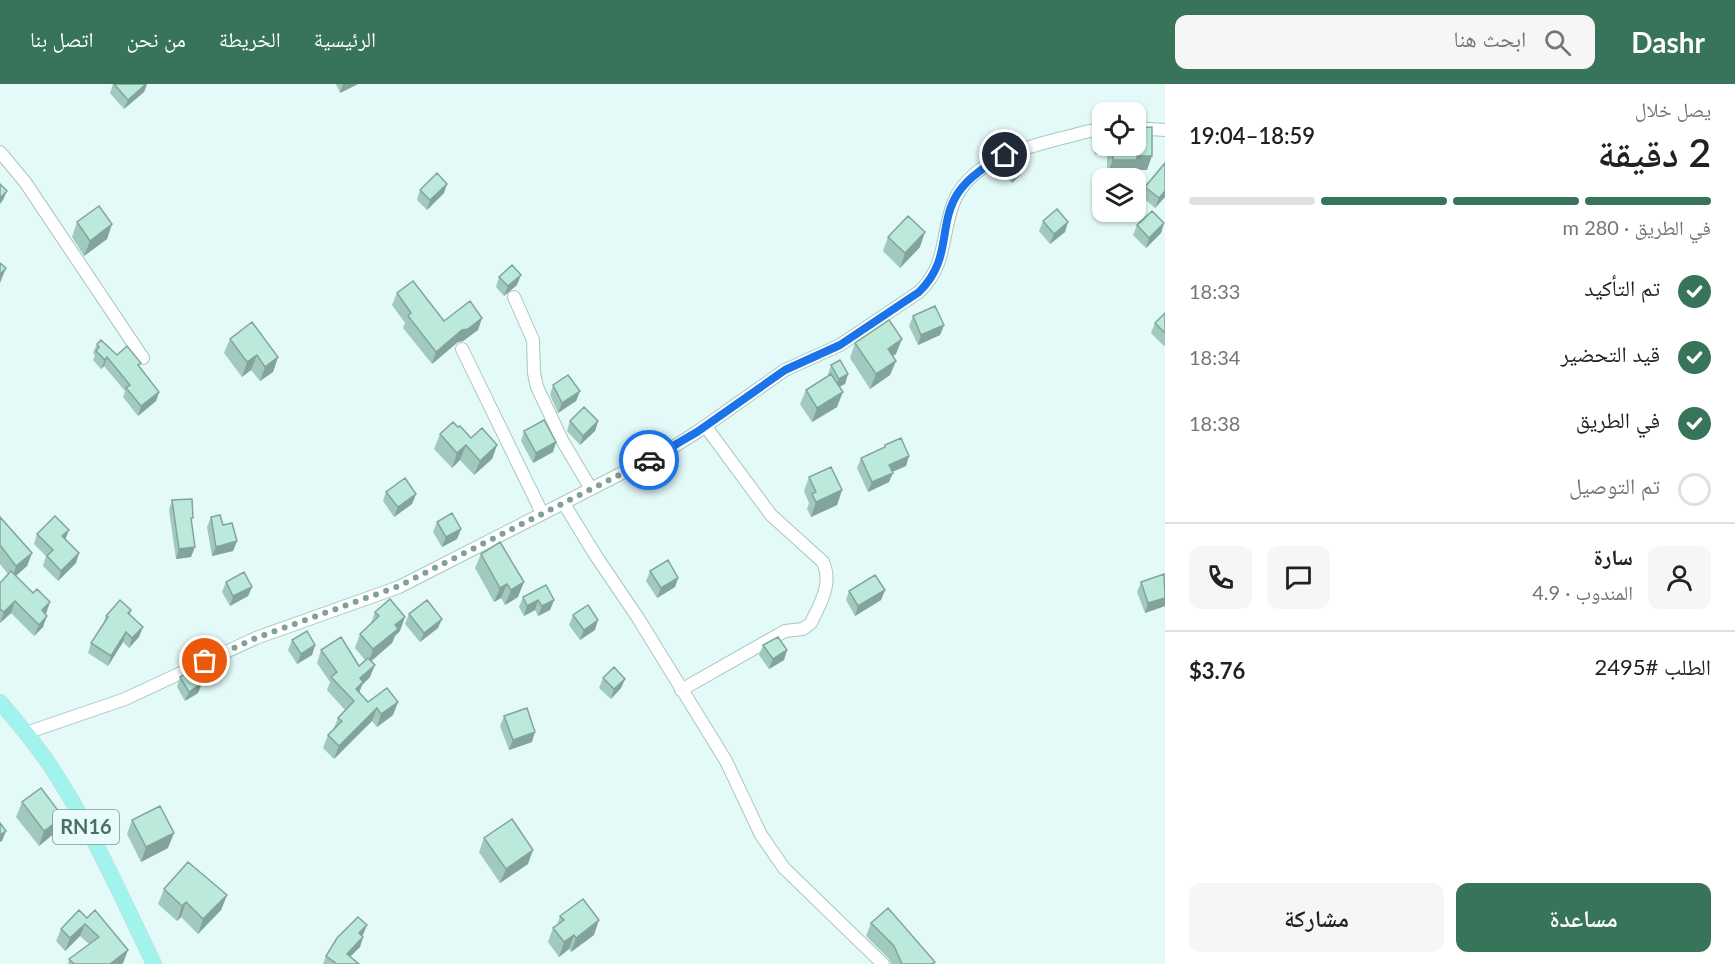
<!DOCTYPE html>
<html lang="ar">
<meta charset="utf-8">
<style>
:root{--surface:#fff;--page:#f6f6f6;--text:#202124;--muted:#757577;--line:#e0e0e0;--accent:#37745a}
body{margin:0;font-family:Lato,"Noto Naskh Arabic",sans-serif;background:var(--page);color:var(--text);direction:rtl;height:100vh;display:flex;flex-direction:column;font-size:22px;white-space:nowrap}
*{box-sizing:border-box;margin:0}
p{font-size:20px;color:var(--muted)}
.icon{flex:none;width:33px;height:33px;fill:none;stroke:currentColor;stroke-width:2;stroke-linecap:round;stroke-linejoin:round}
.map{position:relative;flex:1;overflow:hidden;direction:ltr}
.details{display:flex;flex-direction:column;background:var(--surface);width:570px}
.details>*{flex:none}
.buttons{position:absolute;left:1092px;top:18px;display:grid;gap:12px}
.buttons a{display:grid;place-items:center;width:54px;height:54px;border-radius:12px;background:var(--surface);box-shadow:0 2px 4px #0004;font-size:30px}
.pin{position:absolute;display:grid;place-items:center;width:51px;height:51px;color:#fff;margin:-26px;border:3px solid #fff;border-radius:50%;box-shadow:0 2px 6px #0007}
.courier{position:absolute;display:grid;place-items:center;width:60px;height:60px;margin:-30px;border:4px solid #1a73e8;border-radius:50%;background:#fff;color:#222;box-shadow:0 2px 8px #0007}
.head em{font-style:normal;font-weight:600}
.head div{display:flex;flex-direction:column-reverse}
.head{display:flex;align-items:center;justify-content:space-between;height:102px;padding:0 24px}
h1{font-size:39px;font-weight:600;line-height:45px}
.bar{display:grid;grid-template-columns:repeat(4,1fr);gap:9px 6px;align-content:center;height:72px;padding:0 24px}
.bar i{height:8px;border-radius:4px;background:var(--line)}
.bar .selected{background:var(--accent)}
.bar p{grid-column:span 4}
.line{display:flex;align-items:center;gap:15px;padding:0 24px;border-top:2px solid var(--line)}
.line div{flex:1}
.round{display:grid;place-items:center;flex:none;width:63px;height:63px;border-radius:12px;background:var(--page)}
ol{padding:0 24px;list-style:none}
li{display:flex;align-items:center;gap:18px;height:66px}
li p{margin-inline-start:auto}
li .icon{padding:6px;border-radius:50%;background:var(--accent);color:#fff;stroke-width:4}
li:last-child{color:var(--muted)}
li i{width:33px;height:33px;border:3px solid var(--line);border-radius:50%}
.action{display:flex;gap:12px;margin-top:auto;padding:12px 24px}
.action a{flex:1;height:69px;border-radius:12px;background:var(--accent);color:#fff;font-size:24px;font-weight:600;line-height:69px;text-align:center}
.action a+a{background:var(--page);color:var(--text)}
header{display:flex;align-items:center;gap:36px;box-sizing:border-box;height:84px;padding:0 30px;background:var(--accent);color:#fff}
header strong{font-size:28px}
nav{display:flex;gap:33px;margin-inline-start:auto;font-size:21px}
.search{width:420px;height:54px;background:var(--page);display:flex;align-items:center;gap:15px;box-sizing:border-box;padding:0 21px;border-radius:12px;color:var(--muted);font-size:22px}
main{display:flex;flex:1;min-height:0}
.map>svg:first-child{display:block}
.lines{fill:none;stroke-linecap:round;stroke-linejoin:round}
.minor-casing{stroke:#a8c7bf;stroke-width:14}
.major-casing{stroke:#cdd7d3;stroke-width:16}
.minor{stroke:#fff;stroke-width:12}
.major{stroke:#a1f3ee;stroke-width:15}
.wall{fill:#a1c9be}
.shaded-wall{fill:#83a49b}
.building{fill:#bbeadd;stroke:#83a49b;stroke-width:1.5}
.done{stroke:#81a097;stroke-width:6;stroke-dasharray:0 10.8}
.route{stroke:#1a73e8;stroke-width:8}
.labels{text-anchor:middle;stroke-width:4.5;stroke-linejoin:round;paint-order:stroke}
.shield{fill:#e8fdfb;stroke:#7b9a91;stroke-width:1.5}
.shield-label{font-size:20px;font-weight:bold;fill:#4c6f63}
</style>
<header>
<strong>Dashr</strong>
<div class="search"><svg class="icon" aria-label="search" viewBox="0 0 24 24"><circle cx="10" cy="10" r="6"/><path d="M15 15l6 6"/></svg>ابحث هنا</div>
<nav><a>الرئيسية</a><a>الخريطة</a><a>من نحن</a><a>اتصل بنا</a></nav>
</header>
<main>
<section class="details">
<div class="head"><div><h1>2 دقيقة</h1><p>يصل خلال</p></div><em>18:59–19:04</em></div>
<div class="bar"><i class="selected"></i><i class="selected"></i><i class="selected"></i><i></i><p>في الطريق · 280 m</p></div>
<ol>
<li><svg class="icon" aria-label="check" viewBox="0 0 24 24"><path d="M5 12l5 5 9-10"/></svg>تم التأكيد<p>18:33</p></li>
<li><svg class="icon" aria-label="check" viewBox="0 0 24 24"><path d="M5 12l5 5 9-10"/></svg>قيد التحضير<p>18:34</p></li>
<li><svg class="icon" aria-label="check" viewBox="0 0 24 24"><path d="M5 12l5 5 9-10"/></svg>في الطريق<p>18:38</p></li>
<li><i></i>تم التوصيل</li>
</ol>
<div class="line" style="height:108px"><a class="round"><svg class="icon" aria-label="person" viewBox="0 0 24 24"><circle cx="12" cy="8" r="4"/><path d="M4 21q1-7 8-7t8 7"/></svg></a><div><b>سارة</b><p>المندوب · 4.9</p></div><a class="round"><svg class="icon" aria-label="chat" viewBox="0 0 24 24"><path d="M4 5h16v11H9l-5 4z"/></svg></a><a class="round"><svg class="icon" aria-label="phone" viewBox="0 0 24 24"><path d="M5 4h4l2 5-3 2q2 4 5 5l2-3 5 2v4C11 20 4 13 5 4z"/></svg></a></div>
<div class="line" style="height:78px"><div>الطلب #2495</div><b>$3.76</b></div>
<div class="action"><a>مساعدة</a><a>مشاركة</a></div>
</section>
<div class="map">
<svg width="1165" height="880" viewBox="0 0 1165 880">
<rect width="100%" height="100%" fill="#e3faf8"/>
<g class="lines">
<!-- minor casing -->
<g class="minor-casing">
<path id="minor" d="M1136,44L1165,46
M0,68L25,98L143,274
M514,213L533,256L534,289L537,303L562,356L591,405
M462,265L542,429
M564,420L596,472L638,534L726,677L761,751L784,784L883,880
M681,606L785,547L803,545L811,539C820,519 833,501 823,478L771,431L706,343
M26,649L125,615L256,554L399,503L675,362L697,348L785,286L840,261L919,208C947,181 941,153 953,120C969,77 1023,64 1062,54C1076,51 1089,46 1102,45"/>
</g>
<!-- major casing -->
<g class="major-casing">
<path id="major" d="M0,618C18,639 36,660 51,683C92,745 122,814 154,880"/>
</g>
<!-- minor -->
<use href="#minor" class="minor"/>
<!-- major -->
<use href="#major" class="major"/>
</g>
<!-- wall -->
<path class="wall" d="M113,0H147L144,8L124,25L110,9Z
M336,0H358L340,9Z
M1100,44L1102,62H1136L1147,86H1134L1132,90L1107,91V70H1095L1094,58Z
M1165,79V113L1155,124L1141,112L1145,103Z
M1006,80H1024L1021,90L1012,99L1002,90Z
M420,106L444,109L427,126L417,116Z
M1043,137L1068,138L1065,148L1050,160L1039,147Z
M77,138L112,140L107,155L84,172L72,153Z
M1164,139L1161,149L1146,164L1133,151L1137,141Z
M888,153L920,163L900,184L883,167Z
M499,193L517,201L504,212L496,203Z
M397,209L444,237L482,234L478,246L463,257L458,258L432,280L403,244L405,239L392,221Z
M1165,229V261L1164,262L1151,249L1155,239Z
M913,232L944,241L940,251L918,261L909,242Z
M230,255L278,273L273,288L260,297L251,286L242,293L224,269Z
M855,259L896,270L893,272L896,277L890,291L870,305L850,274Z
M97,260L140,283L159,308L156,317L138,332L123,313L125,307L104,282L101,285L93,276L95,271L93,269Z
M831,281L848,290L845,300L839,303L837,323L812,338L800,320L806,306L828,292V290Z
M553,301L580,307L576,317L558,329L550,311Z
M570,337H598L595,347L580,361L567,347Z
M458,343L471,354L497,361L492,375L474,391L460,376L452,384L434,365L440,350Z
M524,347L556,358L553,368L533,379L521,357Z
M885,361L909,372L906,382L892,388L889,398L868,408L857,384L861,374L884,364Z
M809,393L842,406L837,421L811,433L807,425L809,419L804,407Z
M386,408L416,410L412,420L394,433L383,417Z
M172,416L192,438L191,473L176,475L169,426Z
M0,433L32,469L27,482L16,492L46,530L43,543L34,552L11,529L0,539V499L8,490L0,480Z
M211,433L223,441L237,457L233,467L212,472L207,443Z
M437,438L461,445L457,455L442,463L433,448Z
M69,446L65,455L76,479L58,497L43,482L46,472L34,460L37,450Z
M481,470L518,513L505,521L501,514L494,518L475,484Z
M650,487L678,494L675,503L657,514L646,497Z
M1165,492V522L1145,529L1137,508L1141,498Z
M226,498L252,503L248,512L230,522L222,508Z
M885,506L881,516L855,532L846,516L849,507Z
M523,513L554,516L550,526L538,532L535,526L524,532L519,523Z
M131,526L130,530L139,553L129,564L123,558L108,582L88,569L91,559L103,540L106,532Z
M375,528L400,547L395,552L392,559L371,577L370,593L362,601L359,609L368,618H398L393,631L377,643L372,637L334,675L323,664L328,651L333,646L338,634L345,626L327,606L330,598L317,579L321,566L359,582L365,576L355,564L360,550L371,539Z
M409,530L438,544L420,558L405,540Z
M573,531L595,546L580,556L569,541Z
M292,556L315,561L312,571L297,580L288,566Z
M763,561L787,566L784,576L769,585L759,571Z
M180,593L202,599L198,609L185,617L177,603Z
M603,594L625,595L621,604L611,615L599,604Z
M504,632L532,658L509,666L500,642Z
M22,718L57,747L39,762L16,733Z
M132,736L168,764L141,778L127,750Z
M484,754L528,780L500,799L479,768Z
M164,805L227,811L221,826L198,850L181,833L177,837L158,820Z
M560,832L594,851L571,868L569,865L559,873L548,858L553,844L557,841Z
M87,834L128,866L123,879L122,880H68L69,875L89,860L80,852L65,867L56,857L61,845Z
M871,839L934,880H891L889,875L866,852Z
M363,851L362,852L363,853L360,863L350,872L359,880H323L326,872Z"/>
<!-- shaded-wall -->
<path class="shaded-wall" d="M146,0H147L144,8L124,25L128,16Z
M343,0H358L340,9Z
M1100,55H1102V62H1110L1107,70H1095Z
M1137,72H1152L1147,86H1134L1132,90L1107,91L1113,76Z
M1024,80L1021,90L1012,99L1015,89Z
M447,100L444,109L427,126L430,116Z
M7,107L3,116L0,120V114Z
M1165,107V113L1155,124L1159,114Z
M1068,138L1065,148L1050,160L1054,150Z
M1164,139L1161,149L1146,164L1149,154Z
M112,140L107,155L84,172L90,157Z
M925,148L920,163L900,184L905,169Z
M6,184L0,199V191Z
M521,191L517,201L504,212L508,202Z
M482,234L478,246L463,257L458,258L432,280L436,268L462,246Z
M944,241L940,251L918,261L921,251Z
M902,255L896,270L882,279L888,265Z
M257,271L251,286L242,293L247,278Z
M107,273L104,282L101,285L105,276Z
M278,273L273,288L260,297L265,283Z
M896,277L890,291L870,305L876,290Z
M848,290L845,300L835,305L839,295Z
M580,307L576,317L558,329L562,319Z
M159,308L156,317L138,332L141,322Z
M843,308L837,323L812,338L817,324Z
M598,337L595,347L580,361L583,352Z
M556,358L553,368L533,379L536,369Z
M466,361L460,376L452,384L457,369Z
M497,361L492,375L474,391L480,377Z
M909,372L906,382L885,391L889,381Z
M893,389L889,398L868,408L872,398Z
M842,406L837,421L811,433L816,418Z
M416,410L412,420L394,433L398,423Z
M461,445L457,455L442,463L446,453Z
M69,446L65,456L62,452Z
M237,457L233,467L212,472L216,463Z
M195,463L191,473L176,475L179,465Z
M32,469L27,482L12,495L16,482Z
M79,469L76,479L58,497L61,487Z
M678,494L675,503L657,514L661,504Z
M524,498L518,513L505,521L511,506Z
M507,500L501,514L494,518L500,504Z
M252,503L248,512L230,522L233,512Z
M885,506L881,516L855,532L858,522Z
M1165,514V522L1145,529L1148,519Z
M538,516L535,526L524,532L527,522Z
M554,516L550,526L538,532L542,522Z
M15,517L11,529L0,539L4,528Z
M50,518L46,530L38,538L42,526Z
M47,532L43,543L34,552L39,541Z
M405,533L400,547L395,552L392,559L368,580L373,565L395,541Z
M442,535L438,544L420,558L424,549Z
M598,536L595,546L580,556L584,546Z
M143,543L139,553L129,564L132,554Z
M126,548L123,558L108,582L111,572Z
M315,561L312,571L297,580L301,570Z
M787,566L784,576L769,585L773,575Z
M375,581L370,593L362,601L358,611L353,616L360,594Z
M625,595L621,604L611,615L614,605Z
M202,599L198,609L185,617L189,608Z
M398,618L393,631L377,643L381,630Z
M377,624L372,637L334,675L339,662Z
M535,648L532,658L509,666L513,656Z
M63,733L57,747L39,762L44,747Z
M6,747L2,757L0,758V751Z
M174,749L168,764L141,778L146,763Z
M533,766L528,780L500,799L506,785Z
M227,811L221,826L198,850L203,835Z
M186,818L181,833L177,837L182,822Z
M599,836L594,851L571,868L576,854Z
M85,840L80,852L65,867L70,854Z
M367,841L363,851L355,859L359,849Z
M574,851L569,865L559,873L564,858Z
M363,853L360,863L344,879L347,870Z
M128,866L123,879L122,880H110Z"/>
<!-- building -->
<path class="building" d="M114,0H146L128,16Z
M1152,43V72H1137V76H1113L1112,62H1136V44Z
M1100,44H1102V55H1100Z
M1015,71L1024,80L1015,89L1006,80Z
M1165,79V107L1159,114L1145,103Z
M437,89L447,100L430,116L420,106Z
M0,100L7,107L0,114Z
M99,122L112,140L90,157L77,138Z
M1057,125L1068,138L1054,150L1043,137Z
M1152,127L1164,139L1149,154L1137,141Z
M908,132L925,148L905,169L888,153Z
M0,179L6,184L0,191Z
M512,181L521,191L508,202L499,193Z
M413,197L444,237L470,217L482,234L468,245L462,246L436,268L408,232L411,229L397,209Z
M935,222L944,241L921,251L913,232Z
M1165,229V249L1155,239Z
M889,236L902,255L888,265L896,277L876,290L855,259Z
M252,238L278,273L265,283L257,271L247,278L230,255Z
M101,256L117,271L127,262L141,279L138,281L159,308L141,322L126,304L130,301L107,273L105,276L96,267L99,263L97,260Z
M840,276L848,290L839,295L831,281Z
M831,290L843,308L817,324L806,306Z
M568,291L580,307L562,319L553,301Z
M584,323L598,337L583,352L570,337Z
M544,336L556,358L536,369L524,347Z
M453,338L458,343L460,342L471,354L482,344L497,361L480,377L466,361L457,369L440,350Z
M901,354L909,372L889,381L893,389L872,398L861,374L885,363V361Z
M831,383L842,406L816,418L812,410L816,408L809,393Z
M405,394L416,410L398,423L386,408Z
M192,415L193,434H191L195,463L179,465L172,416Z
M452,429L461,445L446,453L437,438Z
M220,431L223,441L232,439L237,457L216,463L211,433Z
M55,432L69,446L62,452L79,469L61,487L47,472L53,466L37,450Z
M0,433L32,469L16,482L0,461Z
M500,458L524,498L511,506L507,500L500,504L481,470Z
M668,476L678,494L661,504L650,487Z
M11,487L33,509L37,505L50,518L42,526L47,532L39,541L15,517L4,528L0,525V499Z
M244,488L252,503L233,512L226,498Z
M1164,490L1165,514L1148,519L1141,498Z
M875,491L885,506L858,522L849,507Z
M546,501L554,516L542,522L538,516L527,522L523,513Z
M390,515L405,533L395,541L398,545L373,565L360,550L379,532L375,528Z
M120,516L131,526L128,529L143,543L132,554L126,548L111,572L91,559L108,533L106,532Z
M427,516L442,535L424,549L409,530Z
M588,521L598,536L584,546L573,531Z
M307,547L315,561L301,570L292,556Z
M341,553L359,582L368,574L375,581L360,594L363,598L356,605L368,618L387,604L398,618L381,630L377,624L339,662L328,651L342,637L338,634L354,617L331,593L337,588L321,566Z
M778,553L787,566L773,575L763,561Z
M614,583L625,595L614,605L603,594Z
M193,585L202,599L189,608L180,593Z
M527,624L535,648L513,656L504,632Z
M41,704L63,733L44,747L22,718Z
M160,722L174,749L146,763L132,736Z
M512,735L533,766L506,785L484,754Z
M0,739L6,747L0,751Z
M188,778L227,811L203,835L186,818L182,822L164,805Z
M583,815L599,836L576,854L574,851L564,858L553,844L564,836L560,832Z
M888,824L935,878L932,880H902L894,862L871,839Z
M79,826L87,834L95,826L128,866L110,880H74L69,875L99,853L85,840L70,854L61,845Z
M358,833L367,841L359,849L363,853L347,870L359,880H337L326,872L337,854Z"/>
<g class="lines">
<!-- done -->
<path class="done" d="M205,577L256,554L399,502L649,376"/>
<!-- route -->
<path class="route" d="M649,376L697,348L785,286L840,261L919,208C953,175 937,141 958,109C969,92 988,81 1005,71"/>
</g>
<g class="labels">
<!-- shield labels -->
<rect class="shield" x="53" y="726" width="66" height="34" rx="4.5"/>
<g class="shield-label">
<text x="86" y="750">RN16</text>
</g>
</g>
</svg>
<div class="buttons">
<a><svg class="icon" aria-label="locate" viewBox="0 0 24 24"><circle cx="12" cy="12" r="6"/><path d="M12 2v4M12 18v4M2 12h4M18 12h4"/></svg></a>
<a><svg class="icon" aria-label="layers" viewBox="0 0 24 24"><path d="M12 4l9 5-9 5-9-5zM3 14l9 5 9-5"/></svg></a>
</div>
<div class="pin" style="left:205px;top:577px;background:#ea580c"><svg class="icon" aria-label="bag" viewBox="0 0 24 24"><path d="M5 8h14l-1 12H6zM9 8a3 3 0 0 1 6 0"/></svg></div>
<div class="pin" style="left:1005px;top:71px;background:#1f2937"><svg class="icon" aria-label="home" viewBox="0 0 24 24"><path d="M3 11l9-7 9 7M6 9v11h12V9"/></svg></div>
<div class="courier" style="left:649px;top:376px"><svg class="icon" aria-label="car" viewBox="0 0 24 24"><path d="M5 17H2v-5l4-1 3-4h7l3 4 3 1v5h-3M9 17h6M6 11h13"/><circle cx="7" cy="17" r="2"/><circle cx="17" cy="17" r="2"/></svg></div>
</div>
</main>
